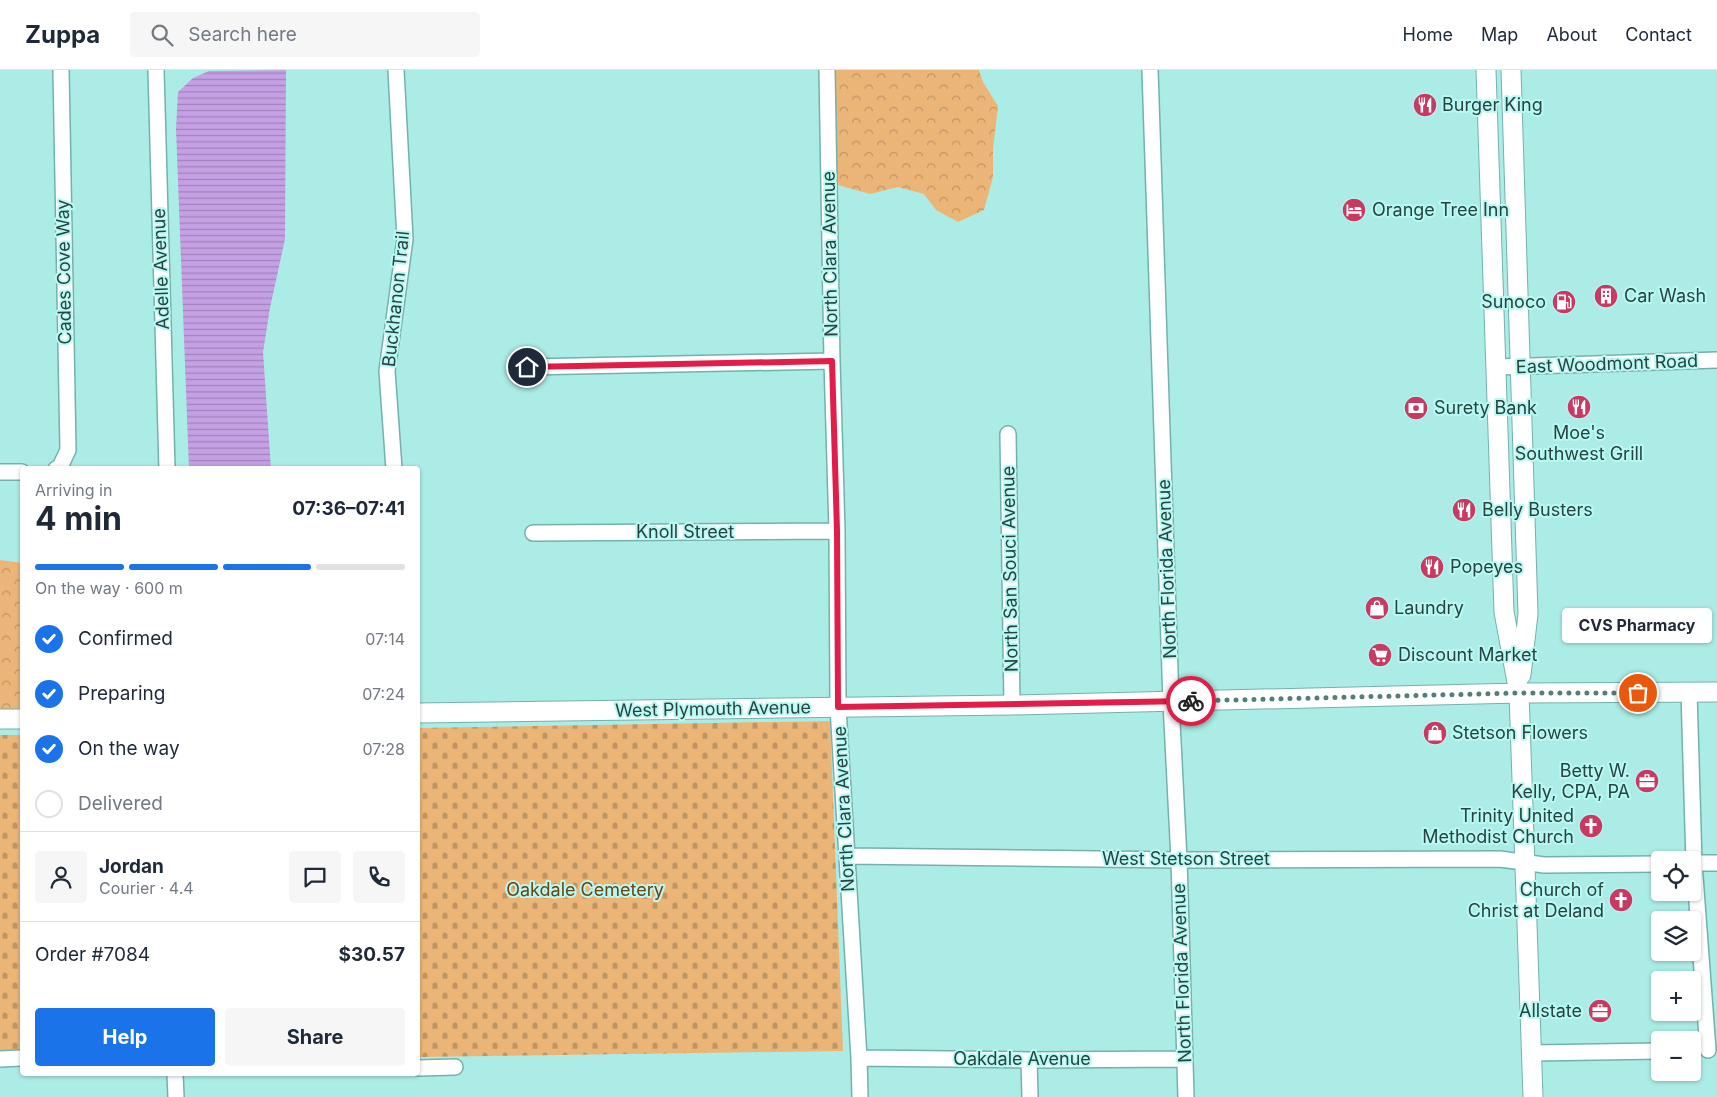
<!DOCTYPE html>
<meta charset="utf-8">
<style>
:root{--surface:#fff;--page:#f6f6f7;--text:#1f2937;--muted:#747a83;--line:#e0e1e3;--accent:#1a73e8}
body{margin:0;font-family:Inter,sans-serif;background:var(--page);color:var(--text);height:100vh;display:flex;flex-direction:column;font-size:19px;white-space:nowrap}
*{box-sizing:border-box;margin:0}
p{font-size:16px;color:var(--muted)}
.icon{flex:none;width:28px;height:28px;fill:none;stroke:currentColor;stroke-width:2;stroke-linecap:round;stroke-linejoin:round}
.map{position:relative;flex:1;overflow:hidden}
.drawer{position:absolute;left:20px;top:396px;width:400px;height:610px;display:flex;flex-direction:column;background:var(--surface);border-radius:5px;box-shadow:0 1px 4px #0004}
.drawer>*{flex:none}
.fabs{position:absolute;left:1651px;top:781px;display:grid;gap:10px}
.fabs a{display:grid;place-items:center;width:50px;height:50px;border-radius:5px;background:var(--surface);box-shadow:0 1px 4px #0004;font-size:25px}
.pin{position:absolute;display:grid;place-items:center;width:42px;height:42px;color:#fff;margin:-21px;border:2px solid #fff;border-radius:50%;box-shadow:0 1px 5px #0007}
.courier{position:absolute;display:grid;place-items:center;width:50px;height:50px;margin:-25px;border:4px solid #e11d48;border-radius:50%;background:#fff;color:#222;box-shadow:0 1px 6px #0007}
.bubble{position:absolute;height:35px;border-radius:5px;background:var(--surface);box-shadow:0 1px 4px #0004;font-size:16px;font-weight:700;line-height:35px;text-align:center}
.headline em{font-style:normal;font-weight:700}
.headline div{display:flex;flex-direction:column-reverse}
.headline{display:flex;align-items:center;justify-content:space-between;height:85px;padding:0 15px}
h1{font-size:32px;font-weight:700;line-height:38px}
.bar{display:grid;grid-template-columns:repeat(4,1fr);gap:8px 5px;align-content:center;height:60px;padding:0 15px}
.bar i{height:6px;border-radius:4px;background:var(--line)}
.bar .current{background:var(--accent)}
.bar p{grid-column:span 4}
.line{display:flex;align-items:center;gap:12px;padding:0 15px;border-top:1px solid var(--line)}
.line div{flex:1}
.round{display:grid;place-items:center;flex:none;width:52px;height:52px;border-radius:5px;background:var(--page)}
ol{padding:0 15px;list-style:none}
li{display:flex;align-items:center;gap:15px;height:55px}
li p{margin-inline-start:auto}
li .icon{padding:5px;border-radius:50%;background:var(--accent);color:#fff;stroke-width:4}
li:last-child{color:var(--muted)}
li i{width:28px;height:28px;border:2px solid var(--line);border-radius:50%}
.button{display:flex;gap:10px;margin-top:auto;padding:10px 15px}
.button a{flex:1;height:58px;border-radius:5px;background:var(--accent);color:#fff;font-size:20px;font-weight:700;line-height:58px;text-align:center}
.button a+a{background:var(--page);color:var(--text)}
header{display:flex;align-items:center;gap:30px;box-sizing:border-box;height:70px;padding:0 25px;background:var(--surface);border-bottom:1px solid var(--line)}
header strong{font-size:24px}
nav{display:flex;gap:28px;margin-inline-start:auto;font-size:18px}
.search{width:350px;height:45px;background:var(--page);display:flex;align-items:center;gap:12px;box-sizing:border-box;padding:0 18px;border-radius:5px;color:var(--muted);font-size:19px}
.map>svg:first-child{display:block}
.forest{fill:url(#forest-crowns)}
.cemetery{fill:url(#cemetery-stones)}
.water{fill:url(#water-rules)}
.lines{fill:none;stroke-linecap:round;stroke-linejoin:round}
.minor-casing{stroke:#73b2ac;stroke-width:18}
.major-casing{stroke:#73b2ac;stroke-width:21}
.minor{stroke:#fff;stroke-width:15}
.major{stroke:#fff;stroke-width:19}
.done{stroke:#567e79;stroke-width:5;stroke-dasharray:0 9}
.route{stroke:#e11d48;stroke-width:6}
.labels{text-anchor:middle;stroke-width:4;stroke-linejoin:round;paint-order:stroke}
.poi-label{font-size:18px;fill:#27423f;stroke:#b9f9f3;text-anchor:start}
.street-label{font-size:18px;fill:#27423f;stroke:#b9f9f3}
.park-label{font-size:18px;fill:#684313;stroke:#b9f9f3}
</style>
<header>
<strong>Zuppa</strong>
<div class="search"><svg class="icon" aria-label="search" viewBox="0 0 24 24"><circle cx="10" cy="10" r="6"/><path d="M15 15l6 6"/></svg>Search here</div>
<nav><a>Home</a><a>Map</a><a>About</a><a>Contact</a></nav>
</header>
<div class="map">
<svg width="1717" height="1027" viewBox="0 0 1717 1027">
<defs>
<pattern id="forest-crowns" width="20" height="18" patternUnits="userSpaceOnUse" patternTransform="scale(1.25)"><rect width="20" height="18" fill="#ecb578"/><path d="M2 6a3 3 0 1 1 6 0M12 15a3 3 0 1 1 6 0" fill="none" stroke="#bf9564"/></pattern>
<pattern id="cemetery-stones" width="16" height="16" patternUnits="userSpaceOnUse" patternTransform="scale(1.25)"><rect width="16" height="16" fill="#ecb578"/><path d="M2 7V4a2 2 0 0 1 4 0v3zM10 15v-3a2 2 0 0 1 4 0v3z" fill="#bf9564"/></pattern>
<pattern id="water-rules" width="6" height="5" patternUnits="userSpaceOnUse" patternTransform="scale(1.25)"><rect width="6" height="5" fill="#c5a0e4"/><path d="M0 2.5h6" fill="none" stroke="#a084ba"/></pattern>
</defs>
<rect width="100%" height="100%" fill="#acece6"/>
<!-- forest -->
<path class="forest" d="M834,0H979L983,12L998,36L993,79V107L984,140L958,152L936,140L924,124L898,117L870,124L834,114Z
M0,490L22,493V642L0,643Z"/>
<!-- cemetery -->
<path class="cemetery" d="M830,651L843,981L418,987V658Z
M0,665H22V980L0,981Z"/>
<!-- water -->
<path class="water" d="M286,0L285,169L270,238L263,282L271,399H189L176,59L178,22L193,8L209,1Z"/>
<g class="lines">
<!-- minor casing -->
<g class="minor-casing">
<path id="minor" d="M156,0L167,399
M827,0L832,291L837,461L838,637L859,988L860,1027
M1150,0L1171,632L1179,790L1186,1027
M527,297L832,291
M1497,297L1717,290
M1008,364L1012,635
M56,399L60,397L68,380L61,0
M394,399L387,301L405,169L396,0
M0,402H22
M533,463L837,461
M1689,622L1694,793L1708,980
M847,786L1179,790L1500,789L1544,795L1660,794
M1692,793H1717
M1532,983L1660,981
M859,988L1029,990L1185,989
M0,989L22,988
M1029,990L1030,1027
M418,998L455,997
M175,1004L176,1027"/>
</g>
<!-- major casing -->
<g class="major-casing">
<path id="major" d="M1486,0L1504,542L1519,623L1533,1027
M1511,0L1528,544L1521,605
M418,643L1012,635L1519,623L1717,622
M0,649H22"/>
</g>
<!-- minor -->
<use href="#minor" class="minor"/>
<!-- major -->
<use href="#major" class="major"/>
</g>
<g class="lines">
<!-- done -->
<path class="done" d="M1191,631L1519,623H1638"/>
<!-- route -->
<path class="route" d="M527,297L832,291L837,461L838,637L1191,631"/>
</g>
<!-- icons -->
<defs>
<g id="restaurant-disc" transform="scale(1.25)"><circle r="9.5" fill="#c93a61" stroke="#b9f9f3"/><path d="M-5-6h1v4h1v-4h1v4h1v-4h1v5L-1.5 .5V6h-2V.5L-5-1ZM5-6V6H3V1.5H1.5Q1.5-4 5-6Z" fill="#fff"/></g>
<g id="hotel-disc" transform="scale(1.25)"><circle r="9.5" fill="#c93a61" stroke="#b9f9f3"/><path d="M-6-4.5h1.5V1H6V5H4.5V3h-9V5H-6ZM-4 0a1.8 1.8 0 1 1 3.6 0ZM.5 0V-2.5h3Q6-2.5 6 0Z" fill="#fff"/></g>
<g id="building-disc" transform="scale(1.25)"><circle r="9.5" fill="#c93a61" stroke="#b9f9f3"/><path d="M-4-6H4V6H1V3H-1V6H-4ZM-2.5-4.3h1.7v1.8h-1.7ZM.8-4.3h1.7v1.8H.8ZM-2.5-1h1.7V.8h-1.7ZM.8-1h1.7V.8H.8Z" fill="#fff"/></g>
<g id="fuel-disc" transform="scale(1.25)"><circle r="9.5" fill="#c93a61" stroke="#b9f9f3"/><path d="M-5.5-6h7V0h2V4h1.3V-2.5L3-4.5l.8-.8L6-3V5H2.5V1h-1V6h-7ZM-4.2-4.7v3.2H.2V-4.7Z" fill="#fff"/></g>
<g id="bank-disc" transform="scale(1.25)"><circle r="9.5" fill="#c93a61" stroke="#b9f9f3"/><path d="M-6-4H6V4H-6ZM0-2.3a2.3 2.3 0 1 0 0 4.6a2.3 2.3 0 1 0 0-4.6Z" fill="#fff"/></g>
<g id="shop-disc" transform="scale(1.25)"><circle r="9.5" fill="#c93a61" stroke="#b9f9f3"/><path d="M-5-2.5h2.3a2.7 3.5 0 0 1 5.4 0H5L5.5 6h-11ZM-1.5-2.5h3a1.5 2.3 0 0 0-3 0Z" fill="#fff"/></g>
<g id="supermarket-disc" transform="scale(1.25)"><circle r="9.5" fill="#c93a61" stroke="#b9f9f3"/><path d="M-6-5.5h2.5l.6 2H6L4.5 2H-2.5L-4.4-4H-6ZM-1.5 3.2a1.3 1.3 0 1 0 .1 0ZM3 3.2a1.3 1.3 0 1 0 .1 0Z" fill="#fff"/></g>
<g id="office-disc" transform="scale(1.25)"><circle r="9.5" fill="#c93a61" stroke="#b9f9f3"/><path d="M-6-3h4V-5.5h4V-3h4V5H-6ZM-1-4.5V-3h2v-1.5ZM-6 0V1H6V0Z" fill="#fff"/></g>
<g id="church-disc" transform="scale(1.25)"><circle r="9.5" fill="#c93a61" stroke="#b9f9f3"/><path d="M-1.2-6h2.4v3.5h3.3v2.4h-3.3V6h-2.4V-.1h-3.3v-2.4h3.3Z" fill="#fff"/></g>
</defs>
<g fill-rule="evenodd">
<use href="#restaurant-disc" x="1425" y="35"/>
<use href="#hotel-disc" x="1354" y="140"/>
<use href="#building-disc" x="1606" y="226"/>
<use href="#fuel-disc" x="1564" y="232"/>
<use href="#restaurant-disc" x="1579" y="337"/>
<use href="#bank-disc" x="1416" y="338"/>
<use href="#restaurant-disc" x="1464" y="440"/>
<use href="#restaurant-disc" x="1432" y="497"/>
<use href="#shop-disc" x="1377" y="538"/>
<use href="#supermarket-disc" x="1380" y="585"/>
<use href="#shop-disc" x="1435" y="663"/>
<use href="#office-disc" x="1647" y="711"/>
<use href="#church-disc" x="1591" y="756"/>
<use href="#church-disc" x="1621" y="830"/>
<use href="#office-disc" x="1600" y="941"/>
</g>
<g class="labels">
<!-- poi labels -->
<g class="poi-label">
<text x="1442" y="41">Burger King</text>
<text x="1372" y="146">Orange Tree Inn</text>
<text x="1624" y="232">Car Wash</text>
<text x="1546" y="238" text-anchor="end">Sunoco</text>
<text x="1434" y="344">Surety Bank</text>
<text x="1579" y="369" text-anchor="middle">Moe's<tspan x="1579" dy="21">Southwest Grill</tspan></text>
<text x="1482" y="446">Belly Busters</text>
<text x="1450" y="503">Popeyes</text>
<text x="1394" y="544">Laundry</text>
<text x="1398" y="591">Discount Market</text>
<text x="1452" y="669">Stetson Flowers</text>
<text x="1630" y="707" text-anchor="end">Betty W.<tspan x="1630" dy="21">Kelly, CPA, PA</tspan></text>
<text x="1574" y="752" text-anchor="end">Trinity United<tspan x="1574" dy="21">Methodist Church</tspan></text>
<text x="1604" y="826" text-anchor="end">Church of<tspan x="1604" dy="21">Christ at Deland</tspan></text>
<text x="1582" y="947" text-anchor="end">Allstate</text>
</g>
<!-- street labels -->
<g class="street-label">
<text transform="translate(830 184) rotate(-91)" y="6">North Clara Avenue</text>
<text transform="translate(161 199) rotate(-92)" y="6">Adelle Avenue</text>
<text transform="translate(64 202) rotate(-91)" y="6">Cades Cove Way</text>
<text transform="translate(396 229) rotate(-84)" y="6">Buckhanon Trail</text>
<text transform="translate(1607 294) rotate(-2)" y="6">East Woodmont Road</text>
<text x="685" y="468">Knoll Street</text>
<text transform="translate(1010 499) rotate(-91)" y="6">North San Souci Avenue</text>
<text transform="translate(1167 499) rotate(-92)" y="6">North Florida Avenue</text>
<text transform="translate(713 639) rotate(-1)" y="6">West Plymouth Avenue</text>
<text transform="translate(844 739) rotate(-93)" y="6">North Clara Avenue</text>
<text x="1186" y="795">West Stetson Street</text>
<text transform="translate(1182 903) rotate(-92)" y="6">North Florida Avenue</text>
<text x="1022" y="995">Oakdale Avenue</text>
</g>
<!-- park labels -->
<g class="park-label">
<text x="585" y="826">Oakdale Cemetery</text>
</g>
</g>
</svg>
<div class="fabs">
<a><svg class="icon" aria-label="locate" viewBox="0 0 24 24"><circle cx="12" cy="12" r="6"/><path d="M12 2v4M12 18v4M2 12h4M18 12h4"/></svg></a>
<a><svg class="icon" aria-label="layers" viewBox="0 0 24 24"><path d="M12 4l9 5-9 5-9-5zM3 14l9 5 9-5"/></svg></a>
<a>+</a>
<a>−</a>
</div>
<div class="pin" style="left:1638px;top:623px;background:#ea580c"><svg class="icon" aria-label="bag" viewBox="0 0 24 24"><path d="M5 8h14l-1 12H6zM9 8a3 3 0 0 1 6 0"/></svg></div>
<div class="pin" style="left:527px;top:297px;background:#1f2937"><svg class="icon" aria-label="home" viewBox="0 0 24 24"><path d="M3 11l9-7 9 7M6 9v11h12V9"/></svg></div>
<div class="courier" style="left:1191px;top:631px"><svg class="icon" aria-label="bike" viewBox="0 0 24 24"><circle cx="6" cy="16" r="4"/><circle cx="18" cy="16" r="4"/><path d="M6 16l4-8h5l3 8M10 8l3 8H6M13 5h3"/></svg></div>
<div class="bubble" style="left:1562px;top:538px;width:150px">CVS Pharmacy</div>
<section class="drawer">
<div class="headline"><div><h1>4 min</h1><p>Arriving in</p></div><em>07:36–07:41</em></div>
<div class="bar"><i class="current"></i><i class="current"></i><i class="current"></i><i></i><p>On the way · 600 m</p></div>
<ol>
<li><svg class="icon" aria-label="check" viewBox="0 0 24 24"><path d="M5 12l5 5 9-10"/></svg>Confirmed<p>07:14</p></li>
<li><svg class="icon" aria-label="check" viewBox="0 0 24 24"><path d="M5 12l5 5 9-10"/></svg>Preparing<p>07:24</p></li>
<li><svg class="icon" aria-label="check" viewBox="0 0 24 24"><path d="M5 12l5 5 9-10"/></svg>On the way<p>07:28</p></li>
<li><i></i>Delivered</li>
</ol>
<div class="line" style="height:90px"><a class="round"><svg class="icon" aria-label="person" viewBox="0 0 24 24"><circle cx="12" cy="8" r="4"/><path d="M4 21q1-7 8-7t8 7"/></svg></a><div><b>Jordan</b><p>Courier · 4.4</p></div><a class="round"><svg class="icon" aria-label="chat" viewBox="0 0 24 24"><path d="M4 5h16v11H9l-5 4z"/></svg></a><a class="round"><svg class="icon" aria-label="phone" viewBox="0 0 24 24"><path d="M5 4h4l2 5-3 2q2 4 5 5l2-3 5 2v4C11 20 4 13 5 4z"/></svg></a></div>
<div class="line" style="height:65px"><div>Order #7084</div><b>$30.57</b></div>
<div class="button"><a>Help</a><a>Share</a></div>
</section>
</div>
